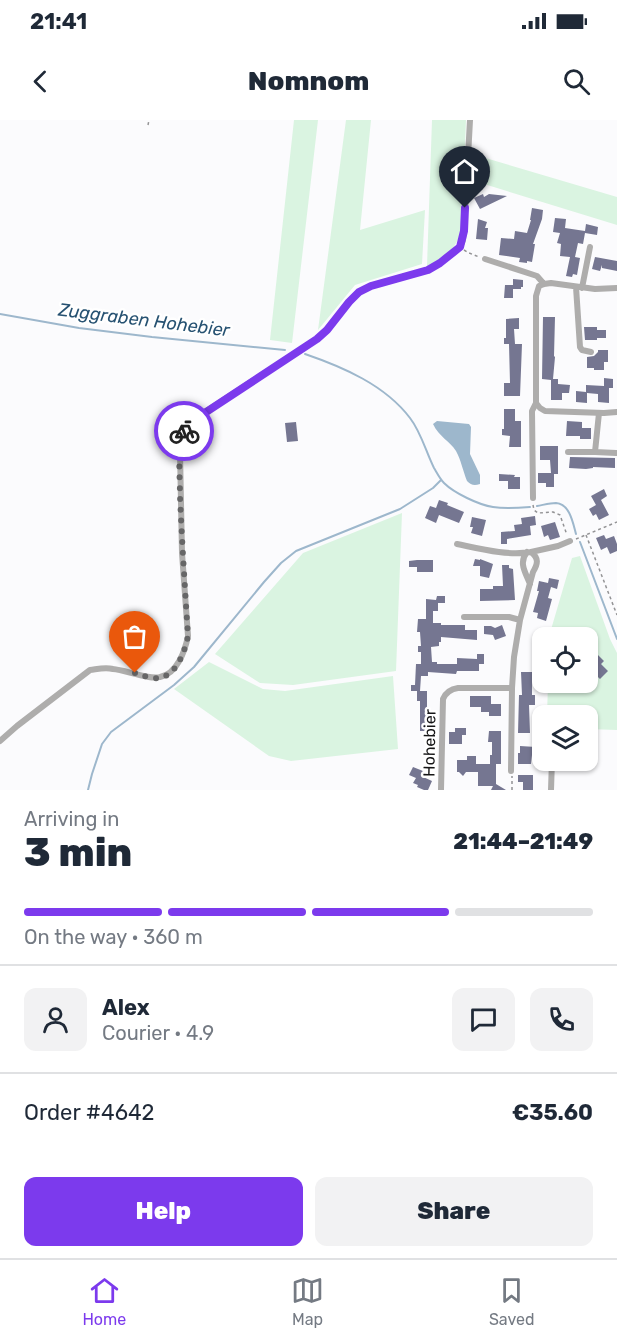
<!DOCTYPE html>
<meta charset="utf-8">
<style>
:root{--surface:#fff;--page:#f2f2f3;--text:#1f2937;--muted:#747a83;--line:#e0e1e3;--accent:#7c3aed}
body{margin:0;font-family:Rubik,sans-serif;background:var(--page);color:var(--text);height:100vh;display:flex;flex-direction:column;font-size:22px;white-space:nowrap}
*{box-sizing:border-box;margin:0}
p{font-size:20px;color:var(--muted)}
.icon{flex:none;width:33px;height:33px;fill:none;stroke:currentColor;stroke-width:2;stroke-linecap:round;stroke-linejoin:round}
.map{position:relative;height:670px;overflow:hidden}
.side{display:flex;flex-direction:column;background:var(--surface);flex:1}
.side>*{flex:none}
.buttons{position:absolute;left:532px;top:507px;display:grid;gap:12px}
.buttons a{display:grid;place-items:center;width:66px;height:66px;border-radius:12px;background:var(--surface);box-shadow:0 2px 4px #0004;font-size:30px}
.pin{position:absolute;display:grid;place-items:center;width:51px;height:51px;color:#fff;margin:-62px -26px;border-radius:50% 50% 50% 0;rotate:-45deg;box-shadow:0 0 6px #0007}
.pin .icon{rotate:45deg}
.courier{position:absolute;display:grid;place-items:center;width:60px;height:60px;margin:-30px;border:4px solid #7c3aed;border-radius:50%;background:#fff;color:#222;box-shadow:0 2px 8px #0007}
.summary em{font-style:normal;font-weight:800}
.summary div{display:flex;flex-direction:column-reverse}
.summary{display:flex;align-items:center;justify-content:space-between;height:102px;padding:0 24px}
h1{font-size:39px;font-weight:800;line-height:45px}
.bar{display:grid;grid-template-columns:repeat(4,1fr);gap:9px 6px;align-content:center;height:72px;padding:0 24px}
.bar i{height:8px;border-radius:4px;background:var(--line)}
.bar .current{background:var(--accent)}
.bar p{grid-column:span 4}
.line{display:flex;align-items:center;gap:15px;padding:0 24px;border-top:2px solid var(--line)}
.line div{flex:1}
.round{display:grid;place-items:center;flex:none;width:63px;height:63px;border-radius:12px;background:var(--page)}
.primary-button{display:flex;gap:12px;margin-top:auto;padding:12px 24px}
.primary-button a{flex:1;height:69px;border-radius:12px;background:var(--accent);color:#fff;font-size:24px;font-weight:800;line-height:69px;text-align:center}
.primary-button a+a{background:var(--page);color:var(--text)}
.status{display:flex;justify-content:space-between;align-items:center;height:42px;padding:0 30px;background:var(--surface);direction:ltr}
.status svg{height:16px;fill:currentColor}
header{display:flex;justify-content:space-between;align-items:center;height:78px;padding:0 24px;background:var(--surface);font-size:27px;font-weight:800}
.menu{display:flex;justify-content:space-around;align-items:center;height:84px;border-top:2px solid var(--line);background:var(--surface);font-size:16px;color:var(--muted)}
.menu a{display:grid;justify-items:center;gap:3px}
.menu .current{color:var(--accent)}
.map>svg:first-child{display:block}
.green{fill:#daf4e1}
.water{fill:#9db7cc}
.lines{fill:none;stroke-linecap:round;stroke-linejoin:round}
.stream{stroke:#9db7cc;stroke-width:2}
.building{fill:#757691}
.path{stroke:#939395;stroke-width:1.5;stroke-dasharray:3 3;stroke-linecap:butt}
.minor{stroke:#aeadac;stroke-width:6}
.done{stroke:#666667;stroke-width:6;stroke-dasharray:0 10.8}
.route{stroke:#7c3aed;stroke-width:8}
.labels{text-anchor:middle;stroke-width:5;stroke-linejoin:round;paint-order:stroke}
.street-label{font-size:16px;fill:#151516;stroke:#fff}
.water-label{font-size:18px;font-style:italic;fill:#275272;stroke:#fff}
</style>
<div class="status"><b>21:41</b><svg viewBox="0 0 49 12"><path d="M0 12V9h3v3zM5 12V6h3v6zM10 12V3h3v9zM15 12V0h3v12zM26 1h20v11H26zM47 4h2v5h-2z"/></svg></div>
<header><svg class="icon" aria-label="back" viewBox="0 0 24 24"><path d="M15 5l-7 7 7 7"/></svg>Nomnom<svg class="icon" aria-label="search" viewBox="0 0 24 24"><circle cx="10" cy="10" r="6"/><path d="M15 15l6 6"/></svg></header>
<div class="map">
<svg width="617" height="670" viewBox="0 0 617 670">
<rect width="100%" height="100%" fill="#fbfbfd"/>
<!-- green -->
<path class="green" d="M294,0H318L292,223L270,220Z
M346,0H371L360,110L425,90L422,144L355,165L318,210Z
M432,0H466L462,104C459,126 448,138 427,146Z
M472,34L617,77V105L471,60Z
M402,393L396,551L293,565L260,563L215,534L303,433Z
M580,436L610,519L617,533V610L588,609V596H547L548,563L588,562V518L550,517V513L572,438Z
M209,542L263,569L285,571L393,556L398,629L291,641L269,636L174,569Z"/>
<!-- water -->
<path class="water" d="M437,301L469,304L471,307L470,334L480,355V364C474,366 471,365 467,361C463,351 461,340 456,331C450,321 439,317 433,304Z"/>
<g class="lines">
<!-- stream -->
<path class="stream" d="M0,194L79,208L152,217L285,230
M305,234C343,247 385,265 410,298C421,312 426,332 434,348C437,353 440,359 444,363C454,373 479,385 493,387C505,389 518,388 530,387
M537,386C543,385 550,383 556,383C570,384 573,403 576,414
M580,422L617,519
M88,670L92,654L102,624L111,612L174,565L194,547L264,462L281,443L296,431L400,389L433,368L441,360"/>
</g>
<!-- building -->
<path class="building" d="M483,74L484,77L489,74L507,76L480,89L474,78Z
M532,88L543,90L542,99L533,124H535L532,142L527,141V143L519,142L520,138L499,135L501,118L514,119L515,111L527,113L531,100H530Z
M555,98L566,99L565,108L585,111L586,104L598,107L597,115L585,113L583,124L578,123L575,137L580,138L577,155L573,154L572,157L566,156L570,137L560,136L561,124L557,123L560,113L553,112Z
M478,99L487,102L485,108H488L487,120L476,119Z
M595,137L617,141V151L602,148V145L600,151L592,149Z
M513,159L523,160V167H521V169H513V178H504L505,165H513Z
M543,197H555L554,236L555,237L553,259H558V264L570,265L569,273H562V280H551V260L542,259Z
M519,198V209H514L515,224H522L520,276H504V263H510L509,224H504V218H506V199Z
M584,207H597V210H606V218H597V220H585Z
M598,230H608V242H604V250H594V248H587V237L594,236L598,232Z
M604,258L613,259V268H609V283L598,282V274L587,273V283L576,282V271L586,272V265L604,266Z
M504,289H515V301H521V327H509L510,316L502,315V309H504Z
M567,301L582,302V308H591V319H580V316H566Z
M296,302L298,321L287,322L285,303Z
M540,326H558V354H554V367H546V363H538V353H551L550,340H540Z
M570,337L615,338V348L593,347V348L586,349L569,348Z
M499,354L515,355L514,357H520V369H508V361H499Z
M604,369L607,376L601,380L609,395L599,400L596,394L593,396L589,389L596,385L591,376Z
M439,380L448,383L447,385L464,392L459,403L439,395L436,403L425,398L430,386L436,388Z
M535,396L536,405L530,406L531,415L507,419V424H501V412L515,411L514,405L522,404L521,398Z
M472,397L486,400L482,416L471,413L473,407H470Z
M555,402L560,417L550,420L548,415L544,417L541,406Z
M604,415L606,419L614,416L617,424V431L610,434L607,427L601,430L596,418Z
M475,439L480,440V439L493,444L489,458L480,456V446H473Z
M417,440H433V452H417V447H409V441Z
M502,445H509V448L513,449L515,480L480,481V469H493V466H503Z
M549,458L559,460L557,469L551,467L548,478L552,479L546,501L537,498L538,493L533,492L539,471H537L539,461L548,463Z
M437,476H445V483H438V491H433V503H441V505H465V510H477V520L441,517V522H439V526L431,527L432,542H437V544H457V538L477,539V534H484V544H479V551H457L456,554L428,552V556H421L420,571H427V591H430V597H432L431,611H420V581H417V571H411V565H415L416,544H421V532H418V526H421L420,512H417L418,499H426V479L436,480Z
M502,505L506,516L495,520L493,515L484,514V506H491L495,508Z
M588,531L597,534L604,541L601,544L608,551L600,559L595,554L596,551L588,544Z
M521,552H532V575H535V585H529L530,613H518L519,575H522Z
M470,576H491V584H501V596H489V592H481V587H470Z
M455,608H466V615H462V624H449V612H455Z
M489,611H501V644H496V664L506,670H491L493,666H478V652H466L463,656L459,652H457V640H467V636H476V644H490V635H492V622H488Z
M520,626L536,627V635H532L531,644H518V633H520Z
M413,647L423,651L421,656L432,661L428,670H424L417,667L418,665L413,663L416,658L409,655Z
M518,655H533V670H523V662H518Z"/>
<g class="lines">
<!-- path -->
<path class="path" d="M148,5L149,0
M464,130L469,133L479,137
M533,385L534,390L538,393L553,392L560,395L567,415
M586,415L617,495
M576,419L617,402
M512,670V656"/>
<!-- minor -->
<path class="minor" d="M485,139L537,156L544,164
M576,167L580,227L582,230L591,232
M582,168L590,127
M536,283V176L539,166L544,164L551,163L595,169L617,168
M568,332H595L599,293
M595,332L616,333
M533,378L532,291L536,283L540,288L545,291L604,293L617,292
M457,424C481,429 507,436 531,432C539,438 538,444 533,452L520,500
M527,432C518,443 526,453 530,464
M531,432L558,426L570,421
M464,497H509L520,500L514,537L512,568
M554,596V590
M0,621L17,606L90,550C98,549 105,547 113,549C125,550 150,560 160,557C177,554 185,531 188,516L182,433L180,332L183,312L191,301L317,219L327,210L349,182L359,172L371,166L428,150L440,143L460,127L463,120L464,111L470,0
M441,670L443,579C446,572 451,569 458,568H512L511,651
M551,670L552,640"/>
</g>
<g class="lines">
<!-- done -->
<path class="done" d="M135,553C142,555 152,559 159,558C177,555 185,531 188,516C185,469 182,423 180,376C180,355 177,330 184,311"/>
<!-- route -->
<path class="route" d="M184,311L191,302L317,219L327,210L349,182L359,172L371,166L428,150L440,143L460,127L464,111L465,88"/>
</g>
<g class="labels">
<!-- street labels -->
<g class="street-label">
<text transform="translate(429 623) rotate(-89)" y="6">Hohebier</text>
</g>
<!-- water labels -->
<g class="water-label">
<text transform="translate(144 200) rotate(7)" y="6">Zuggraben Hohebier</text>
</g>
</g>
</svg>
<div class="buttons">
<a><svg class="icon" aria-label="locate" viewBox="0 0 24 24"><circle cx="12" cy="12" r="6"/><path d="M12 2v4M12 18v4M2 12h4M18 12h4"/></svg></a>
<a><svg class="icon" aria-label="layers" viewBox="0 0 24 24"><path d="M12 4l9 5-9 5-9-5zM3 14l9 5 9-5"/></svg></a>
</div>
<div class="pin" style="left:135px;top:553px;background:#ea580c"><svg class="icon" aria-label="bag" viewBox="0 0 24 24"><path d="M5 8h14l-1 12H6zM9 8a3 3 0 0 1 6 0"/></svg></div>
<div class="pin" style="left:465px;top:88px;background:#1f2937"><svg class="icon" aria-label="home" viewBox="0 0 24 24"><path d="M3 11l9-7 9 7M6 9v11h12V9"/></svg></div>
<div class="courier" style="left:184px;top:311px"><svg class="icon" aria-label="bike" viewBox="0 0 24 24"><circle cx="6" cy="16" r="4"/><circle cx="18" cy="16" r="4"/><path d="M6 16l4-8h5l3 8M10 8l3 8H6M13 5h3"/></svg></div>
</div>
<section class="side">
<div class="summary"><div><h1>3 min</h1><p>Arriving in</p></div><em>21:44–21:49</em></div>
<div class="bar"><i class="current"></i><i class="current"></i><i class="current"></i><i></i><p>On the way · 360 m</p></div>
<div class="line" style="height:108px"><a class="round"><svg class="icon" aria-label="person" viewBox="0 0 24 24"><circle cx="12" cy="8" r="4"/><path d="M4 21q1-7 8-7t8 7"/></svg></a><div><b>Alex</b><p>Courier · 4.9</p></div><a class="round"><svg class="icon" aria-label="chat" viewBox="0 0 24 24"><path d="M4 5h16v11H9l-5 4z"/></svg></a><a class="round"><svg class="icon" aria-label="phone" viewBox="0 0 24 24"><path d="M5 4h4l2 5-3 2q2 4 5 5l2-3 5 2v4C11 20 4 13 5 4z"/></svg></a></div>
<div class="line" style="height:78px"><div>Order #4642</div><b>€35.60</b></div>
<div class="primary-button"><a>Help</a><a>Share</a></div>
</section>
<nav class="menu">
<a class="current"><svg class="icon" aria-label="home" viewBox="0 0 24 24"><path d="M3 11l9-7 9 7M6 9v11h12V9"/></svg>Home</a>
<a><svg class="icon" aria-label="map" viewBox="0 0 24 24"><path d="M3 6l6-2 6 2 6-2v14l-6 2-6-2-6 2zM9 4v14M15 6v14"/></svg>Map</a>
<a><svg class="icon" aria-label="saved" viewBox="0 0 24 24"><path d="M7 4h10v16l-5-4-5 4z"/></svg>Saved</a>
</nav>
